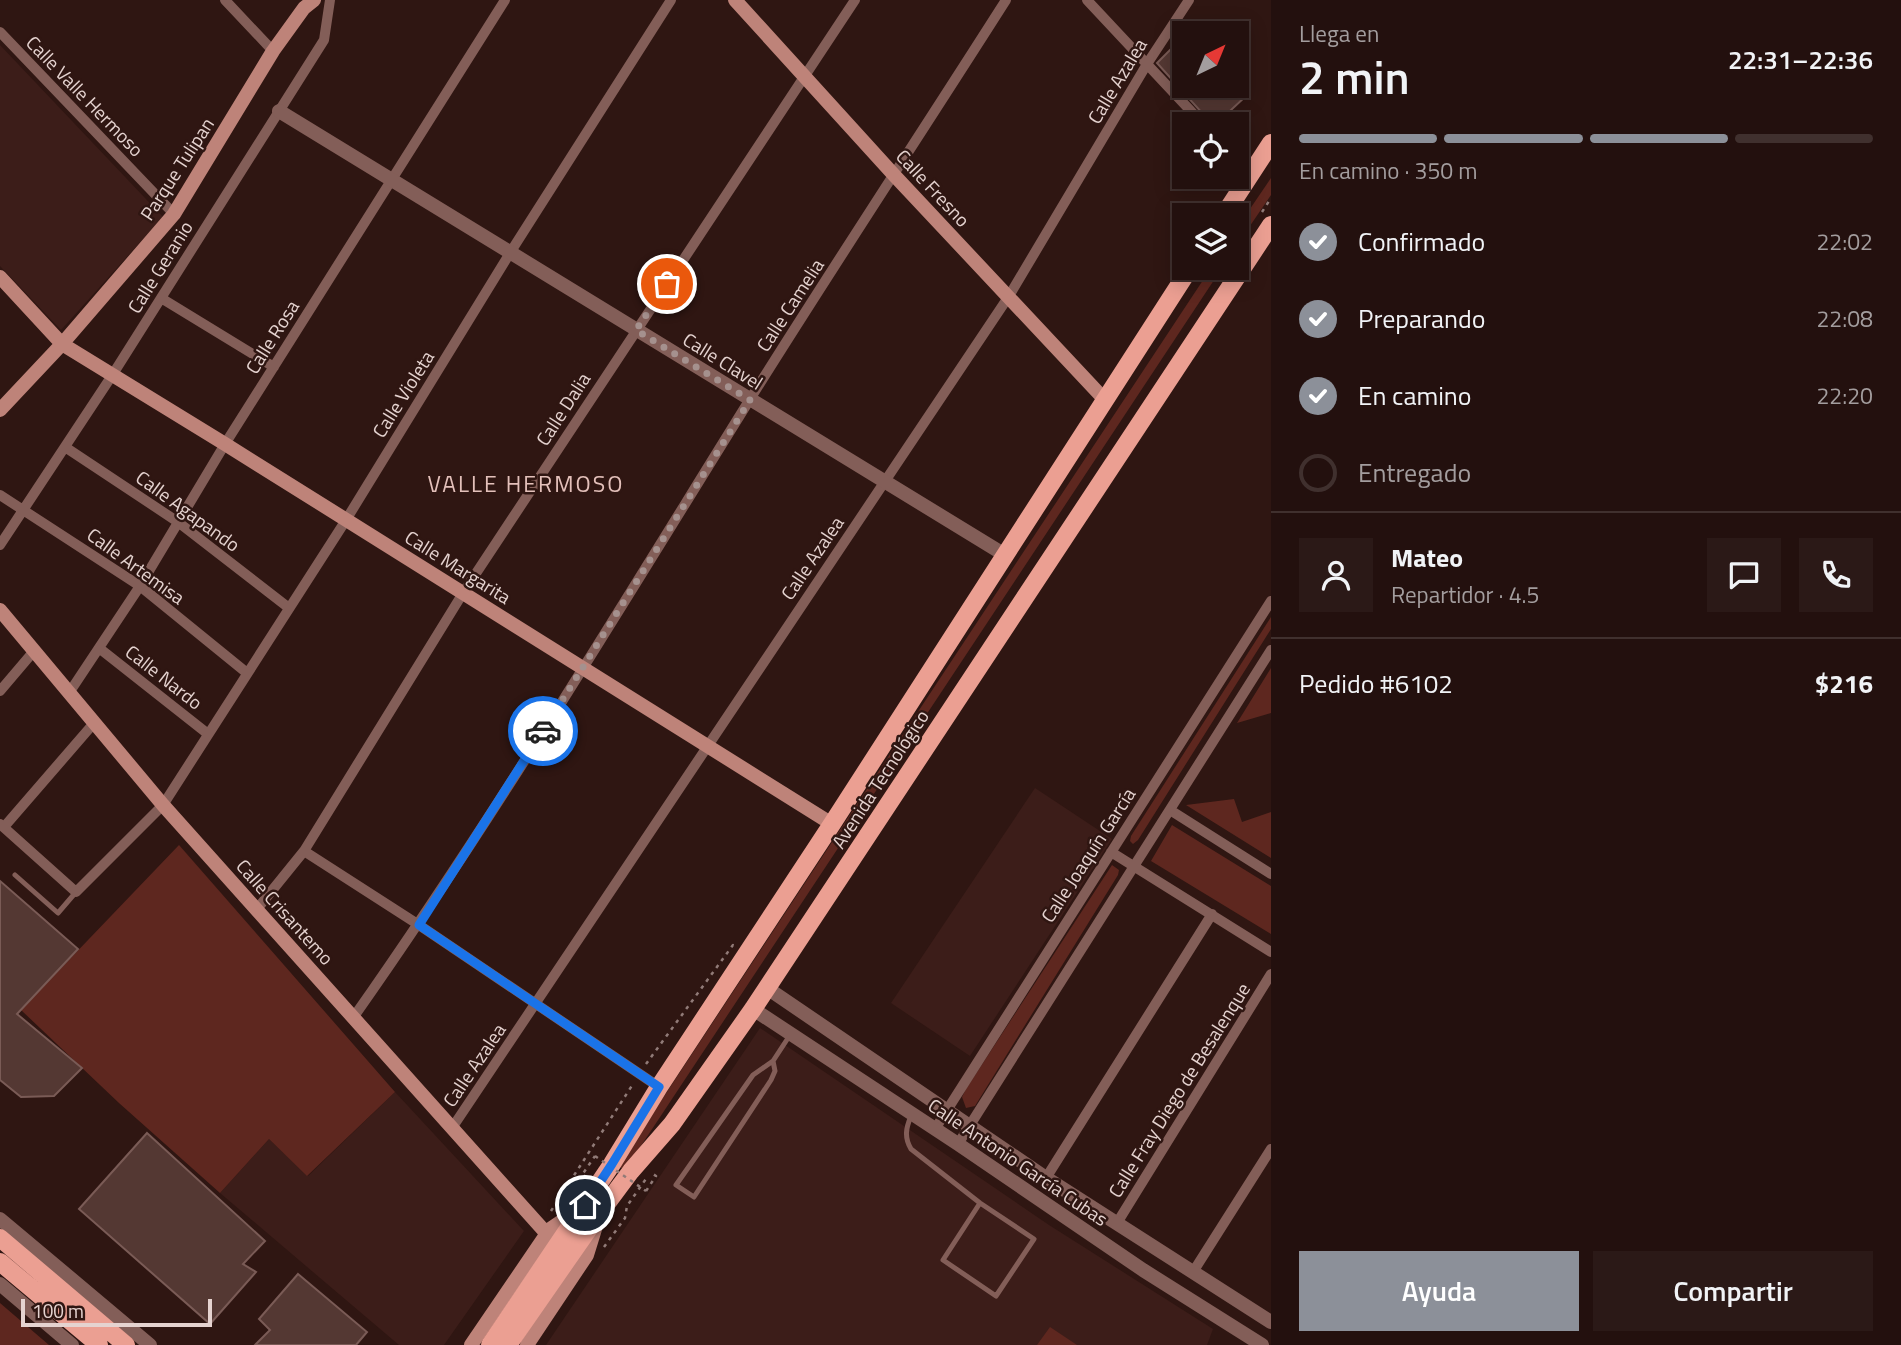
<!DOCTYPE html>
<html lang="es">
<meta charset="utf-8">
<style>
:root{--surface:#23100e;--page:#2b1917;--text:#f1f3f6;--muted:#a39d9e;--line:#40302e;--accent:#8c9099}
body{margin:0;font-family:"Titillium Web",sans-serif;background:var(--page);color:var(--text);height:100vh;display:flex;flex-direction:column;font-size:26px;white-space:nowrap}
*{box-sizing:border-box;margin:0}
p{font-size:23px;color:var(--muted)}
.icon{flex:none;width:38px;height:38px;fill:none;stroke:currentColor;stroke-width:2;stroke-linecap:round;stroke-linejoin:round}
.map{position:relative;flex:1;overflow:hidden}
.drawer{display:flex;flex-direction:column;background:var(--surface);width:630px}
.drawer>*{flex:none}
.needle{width:46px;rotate:43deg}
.controls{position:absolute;left:1172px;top:21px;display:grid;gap:14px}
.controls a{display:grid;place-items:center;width:77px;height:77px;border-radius:0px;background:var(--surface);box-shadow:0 4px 18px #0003,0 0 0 2px var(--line);font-size:35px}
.scale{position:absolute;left:21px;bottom:18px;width:191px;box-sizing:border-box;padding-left:7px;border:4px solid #e5d3d0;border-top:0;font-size:19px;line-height:24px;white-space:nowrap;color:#e5d3d0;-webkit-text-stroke:5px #2f1612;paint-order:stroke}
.pin{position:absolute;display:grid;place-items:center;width:60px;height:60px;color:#fff;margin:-30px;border:4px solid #fff;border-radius:50%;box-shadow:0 2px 7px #0007}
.courier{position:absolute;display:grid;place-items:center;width:70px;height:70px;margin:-35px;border:5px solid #1a73e8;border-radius:50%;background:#fff;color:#222;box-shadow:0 2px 9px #0007}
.summary em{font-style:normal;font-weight:600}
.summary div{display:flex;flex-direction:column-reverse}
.summary{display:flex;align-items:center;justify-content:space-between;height:119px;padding:0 28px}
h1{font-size:46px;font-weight:600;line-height:52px}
.bar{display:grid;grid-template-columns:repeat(4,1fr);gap:10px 7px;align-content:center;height:84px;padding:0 28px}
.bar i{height:9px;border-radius:5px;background:var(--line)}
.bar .on{background:var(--accent)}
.bar p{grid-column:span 4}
.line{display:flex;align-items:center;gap:18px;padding:0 28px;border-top:2px solid var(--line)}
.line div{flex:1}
.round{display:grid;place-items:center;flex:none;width:74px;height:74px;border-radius:0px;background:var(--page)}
ol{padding:0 28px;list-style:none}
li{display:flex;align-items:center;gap:21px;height:77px}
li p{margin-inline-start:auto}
li .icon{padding:7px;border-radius:50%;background:var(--accent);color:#fff;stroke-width:4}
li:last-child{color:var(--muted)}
li i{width:38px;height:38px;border:4px solid var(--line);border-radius:50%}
.primary-button{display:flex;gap:14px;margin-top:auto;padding:14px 28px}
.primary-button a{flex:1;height:80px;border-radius:0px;background:var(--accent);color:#fff;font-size:28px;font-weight:600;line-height:80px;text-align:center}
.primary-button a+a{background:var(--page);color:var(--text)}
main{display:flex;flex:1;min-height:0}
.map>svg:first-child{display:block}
.built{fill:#3c1d19}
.green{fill:#5e271f}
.building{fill:#543833;stroke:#7a5b56;stroke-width:2}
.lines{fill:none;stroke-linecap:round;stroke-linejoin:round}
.path{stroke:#917b78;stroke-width:2.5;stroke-dasharray:3.5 5;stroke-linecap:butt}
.service{stroke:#835e58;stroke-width:5}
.minor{stroke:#835e58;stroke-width:10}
.tertiary{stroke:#835e58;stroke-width:14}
.secondary{stroke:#be8379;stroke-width:14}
.primary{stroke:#eb9f92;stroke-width:18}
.path-bridge{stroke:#917b78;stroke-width:2.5;stroke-dasharray:3.5 5;stroke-linecap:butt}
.done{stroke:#a5918e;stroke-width:7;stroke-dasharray:0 12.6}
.route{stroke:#1a73e8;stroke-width:9}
.labels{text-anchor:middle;stroke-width:5;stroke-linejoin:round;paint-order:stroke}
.street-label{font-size:19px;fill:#e5d3d0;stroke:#2f1612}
.quarter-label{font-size:23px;letter-spacing:2px;fill:#e3c0ba;stroke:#2f1612}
</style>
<main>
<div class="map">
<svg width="1271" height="1345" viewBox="0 0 1271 1345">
<rect width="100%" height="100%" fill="#2f1612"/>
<!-- built -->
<path class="built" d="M0,45L163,217L61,330L0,266Z
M1035,788L1112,839L970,1056L891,1003Z
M760,1028L1049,1225L1213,1329L1207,1345H546Z
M395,1092L524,1231L444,1345H399L220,1193L269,1139L308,1176Z"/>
<!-- green -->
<path class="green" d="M1271,178V195L1237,245V228Z
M1211,268H1222L625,1170L618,1166Z
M1271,617V629L1138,840L1133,844L1130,841L1131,836Z
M1271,668V713L1237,723Z
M1234,799L1242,822L1271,812V858L1186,805Z
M1172,825L1271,886V934L1151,861Z
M179,845L395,1092L307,1176L269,1139L220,1193L119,1103L21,1010Z
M1112,865L1119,870L1118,875L975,1106L966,1108L962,1097L966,1089Z
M0,1303L49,1345H0Z
M1050,1327L1077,1345H1037Z"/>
<!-- building -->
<path class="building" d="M1185,35V86H1236L1246,96L1216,124H1212L1157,63Z
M0,881L78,949L17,1014L82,1068L54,1096L21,1097L0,1080Z
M147,1133L265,1241L243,1264L256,1272L210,1324L79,1209Z
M298,1274L367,1332L356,1345H255L270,1330L259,1319Z"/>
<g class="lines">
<!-- path -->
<path class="path" d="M1262,212L1271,198
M646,1064L733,945L736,947
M587,1177L582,1175L595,1156
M646,1191L656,1176L650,1172
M551,1211L633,1084
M604,1247L625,1218L627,1206L648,1176"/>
<!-- service -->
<path class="service" d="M15,875L58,913L76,892
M773,1061L775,1071L771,1080L694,1197L676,1185L753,1075L773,1061L790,1035
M911,1116C906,1128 904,1137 911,1149L980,1203L1034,1239L996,1296L943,1260L980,1203"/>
<!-- minor -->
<path class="minor" d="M225,0L273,51
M1087,0L1203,124
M0,32L174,214
M1237,160L1251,174
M161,298L274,367
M65,447L178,522L289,608
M0,495L140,586L247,673
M0,545L113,374L324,40L330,0
M99,648L208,734
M0,691L34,651
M69,693L140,586L225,444L505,0
M1170,810L1271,874
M0,824L76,892L163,805L346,520L510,253L671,0
M4,827L94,723
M304,851L419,925L659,1087
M1111,852L1271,952
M257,909L304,851L463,593L855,0
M353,1018C493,819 619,610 747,404C832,268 920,135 1006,0
M452,1128L1009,296L1147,64L1189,0
M935,1129L1271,601
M958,1144L1271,650
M1046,1178L1212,914
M1117,1223L1271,974
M1193,1272L1271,1149"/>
<!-- tertiary -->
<path class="tertiary" d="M279,111L1005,555
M767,988L1046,1178L1271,1322
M753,1009L958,1144L1143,1270L1262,1345
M0,1219L150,1345
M0,1284L72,1345"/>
<!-- secondary -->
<path class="secondary" d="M735,0L894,175L1105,400
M0,277L62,344L225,444L832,824
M0,410L62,344L174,214L273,51L304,8L314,0
M0,610L163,805L547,1234
M471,1345L550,1229L578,1210
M527,1345L587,1255L596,1226"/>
<!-- primary -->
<path class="primary" d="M1224,215L1271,143
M0,1238L126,1345
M0,1262L99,1345
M490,1345L612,1164L659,1087L832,824L1190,268
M508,1345L599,1214L631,1171L672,1124L753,1009L1271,225"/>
<!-- path-bridge -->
<path class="path-bridge" d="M595,1156L646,1191"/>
</g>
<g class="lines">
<!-- done -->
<path class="done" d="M543,731L750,400L636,330L667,284"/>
<!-- route -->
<path class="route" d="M543,731L419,925L659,1087L612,1164L585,1205"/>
</g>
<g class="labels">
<!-- street labels -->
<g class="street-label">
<text transform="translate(1117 81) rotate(-59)" y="7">Calle Azalea</text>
<text transform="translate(85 96) rotate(46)" y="7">Calle Valle Hermoso</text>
<text transform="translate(177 169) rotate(-57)" y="7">Parque Tulipan</text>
<text transform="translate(933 188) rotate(47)" y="7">Calle Fresno</text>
<text transform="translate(160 267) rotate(-58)" y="7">Calle Geranio</text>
<text transform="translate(790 305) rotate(-57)" y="7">Calle Camelia</text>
<text transform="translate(272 337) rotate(-58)" y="7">Calle Rosa</text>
<text transform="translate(723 361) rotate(32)" y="7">Calle Clavel</text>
<text transform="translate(403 394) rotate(-58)" y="7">Calle Violeta</text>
<text transform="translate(563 409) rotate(-57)" y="7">Calle Dalia</text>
<text transform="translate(188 511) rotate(36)" y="7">Calle Agapando</text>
<text transform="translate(812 558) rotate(-56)" y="7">Calle Azalea</text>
<text transform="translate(136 566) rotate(36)" y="7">Calle Artemisa</text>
<text transform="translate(458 567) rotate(32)" y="7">Calle Margarita</text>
<text transform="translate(164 677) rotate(38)" y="7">Calle Nardo</text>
<text transform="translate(880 779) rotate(-57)" y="7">Avenida Tecnológico</text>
<text transform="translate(1088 855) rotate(-57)" y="7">Calle Joaquín García</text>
<text transform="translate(285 912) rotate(48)" y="7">Calle Crisantemo</text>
<text transform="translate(474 1065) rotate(-56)" y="7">Calle Azalea</text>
<text transform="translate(1179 1090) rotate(-58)" y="7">Calle Fray Diego de Besalenque</text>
<text transform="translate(1018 1162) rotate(34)" y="7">Calle Antonio García Cubas</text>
</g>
<!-- quarter labels -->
<g class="quarter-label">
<text x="526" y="492">VALLE HERMOSO</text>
</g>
</g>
</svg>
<div class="controls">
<a><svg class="needle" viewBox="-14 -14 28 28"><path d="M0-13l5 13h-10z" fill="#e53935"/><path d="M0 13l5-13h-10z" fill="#a39d9e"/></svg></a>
<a><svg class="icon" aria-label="locate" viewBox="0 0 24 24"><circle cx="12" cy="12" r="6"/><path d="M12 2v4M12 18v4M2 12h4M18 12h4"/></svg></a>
<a><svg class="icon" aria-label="layers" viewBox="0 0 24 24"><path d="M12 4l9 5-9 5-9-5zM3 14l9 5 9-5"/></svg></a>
</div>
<div class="scale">100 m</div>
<div class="pin" style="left:667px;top:284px;background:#ea580c"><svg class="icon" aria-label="bag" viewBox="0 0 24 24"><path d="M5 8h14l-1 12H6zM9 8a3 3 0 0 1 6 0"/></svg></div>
<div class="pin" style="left:585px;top:1205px;background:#1f2937"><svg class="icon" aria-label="home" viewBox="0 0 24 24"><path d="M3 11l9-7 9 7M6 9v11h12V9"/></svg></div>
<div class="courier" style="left:543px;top:731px"><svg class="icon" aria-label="car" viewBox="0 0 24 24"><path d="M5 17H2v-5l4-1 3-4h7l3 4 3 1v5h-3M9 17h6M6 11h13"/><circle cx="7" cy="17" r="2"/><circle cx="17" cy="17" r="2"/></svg></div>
</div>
<section class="drawer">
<div class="summary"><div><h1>2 min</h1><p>Llega en</p></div><em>22:31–22:36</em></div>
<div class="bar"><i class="on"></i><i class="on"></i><i class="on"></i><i></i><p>En camino · 350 m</p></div>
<ol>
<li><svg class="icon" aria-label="check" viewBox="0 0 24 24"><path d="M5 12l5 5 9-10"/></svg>Confirmado<p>22:02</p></li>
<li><svg class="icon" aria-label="check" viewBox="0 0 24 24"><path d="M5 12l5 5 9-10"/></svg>Preparando<p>22:08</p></li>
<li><svg class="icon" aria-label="check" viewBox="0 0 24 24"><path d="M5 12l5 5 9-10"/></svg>En camino<p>22:20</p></li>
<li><i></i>Entregado</li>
</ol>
<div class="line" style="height:126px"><a class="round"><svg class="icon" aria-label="person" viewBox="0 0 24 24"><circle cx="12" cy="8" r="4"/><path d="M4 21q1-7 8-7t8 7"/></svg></a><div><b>Mateo</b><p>Repartidor · 4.5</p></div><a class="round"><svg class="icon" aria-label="chat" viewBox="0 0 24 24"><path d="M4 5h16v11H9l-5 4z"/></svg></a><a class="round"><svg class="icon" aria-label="phone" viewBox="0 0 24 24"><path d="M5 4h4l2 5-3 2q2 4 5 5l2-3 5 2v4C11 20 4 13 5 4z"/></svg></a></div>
<div class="line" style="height:91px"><div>Pedido #6102</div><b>$216</b></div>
<div class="primary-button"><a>Ayuda</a><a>Compartir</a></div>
</section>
</main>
